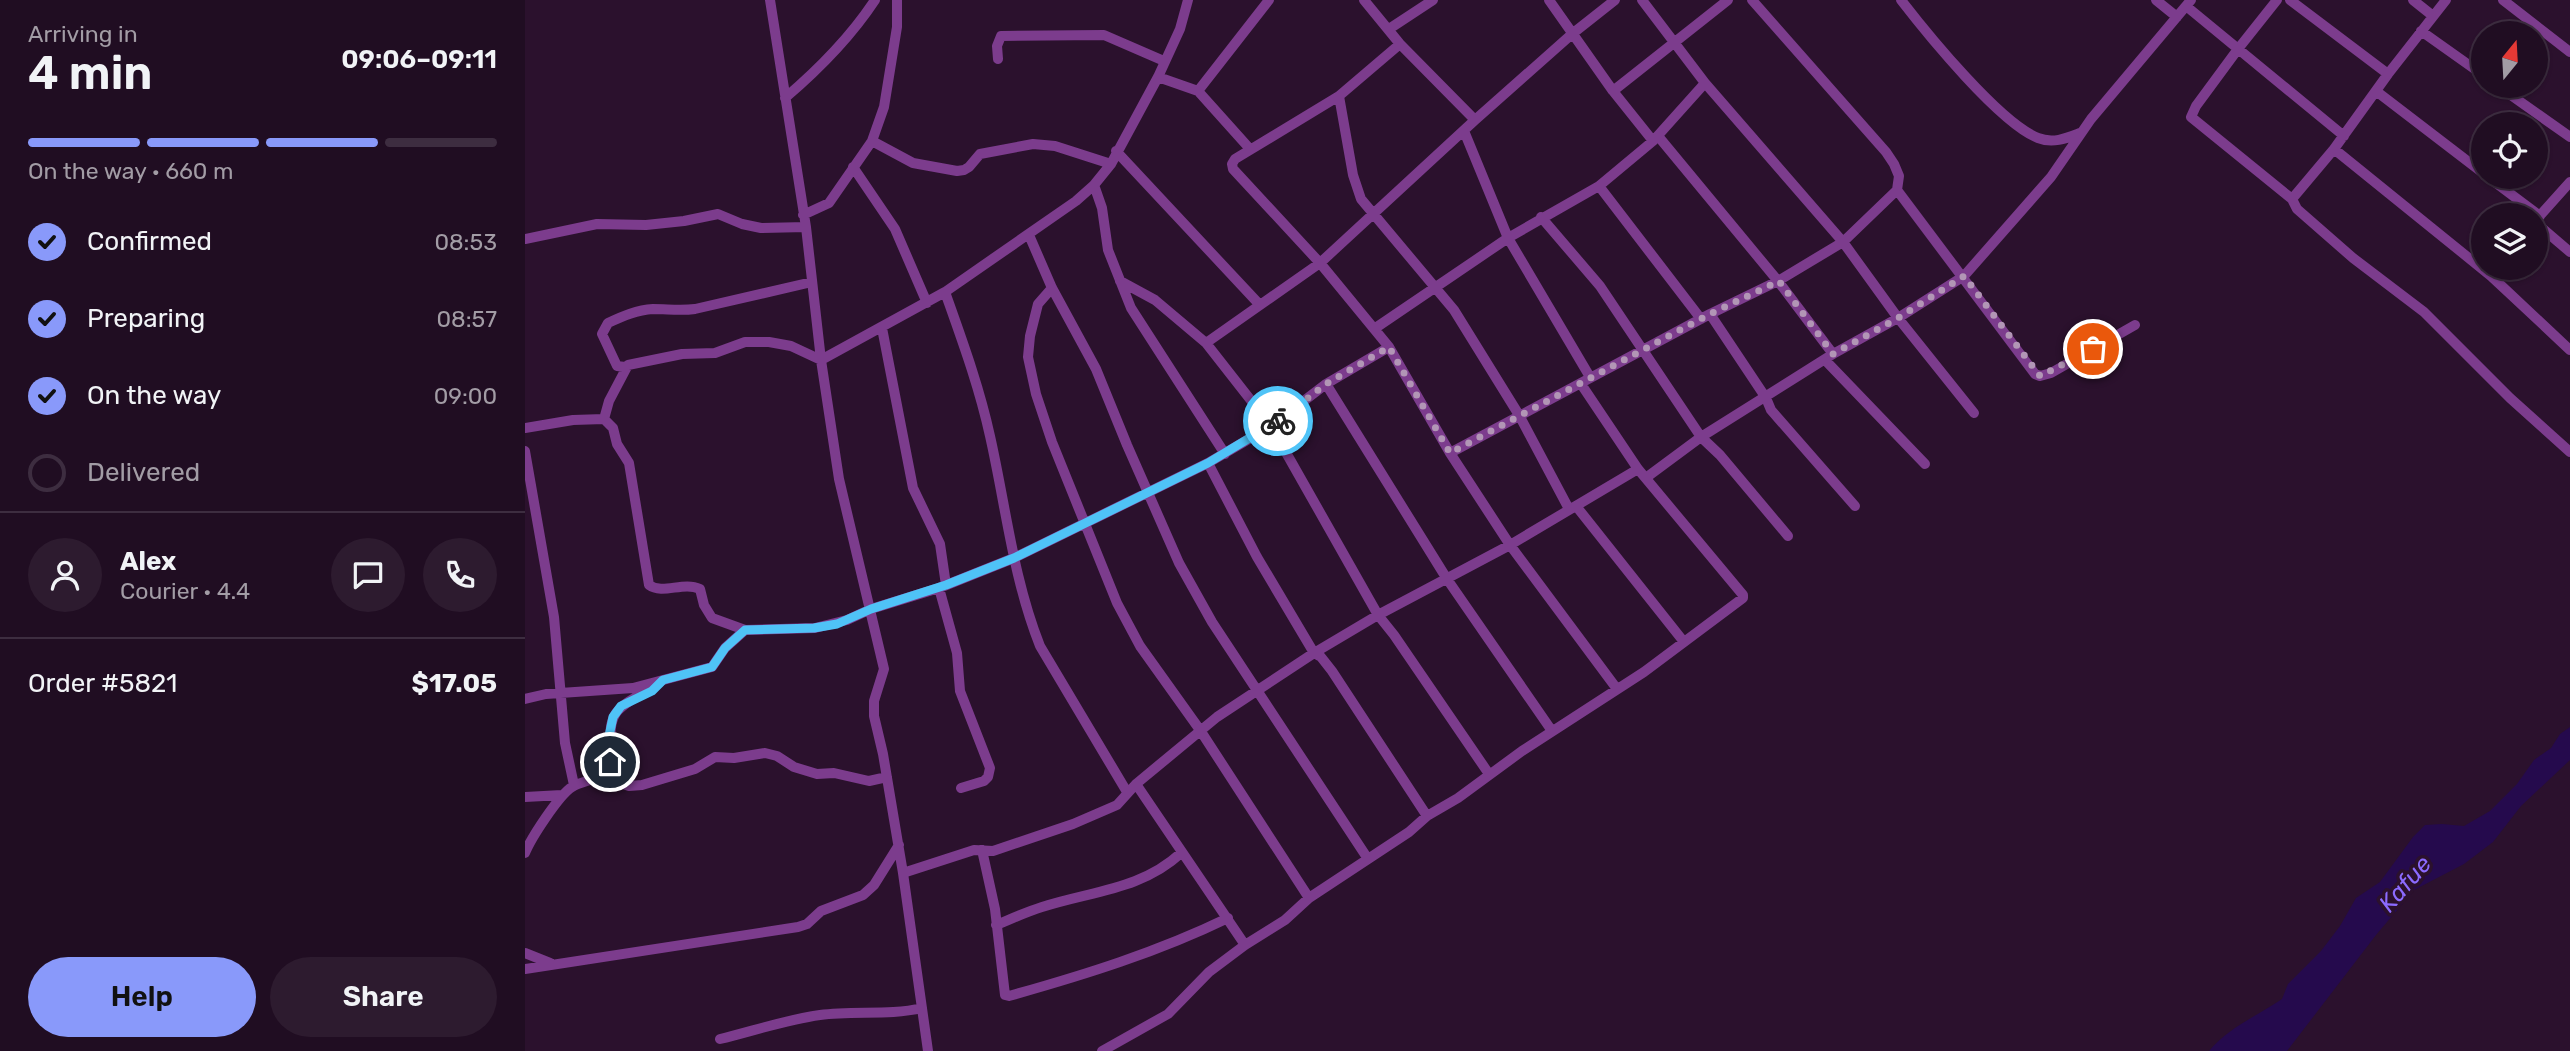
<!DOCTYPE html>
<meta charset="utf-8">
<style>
:root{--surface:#200d22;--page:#2d1b2f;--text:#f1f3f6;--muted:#a29ca5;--line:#3d2d40;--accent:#8999fa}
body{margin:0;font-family:Rubik,sans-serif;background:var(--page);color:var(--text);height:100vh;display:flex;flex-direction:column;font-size:26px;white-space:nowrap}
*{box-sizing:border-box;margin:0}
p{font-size:23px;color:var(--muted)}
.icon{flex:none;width:38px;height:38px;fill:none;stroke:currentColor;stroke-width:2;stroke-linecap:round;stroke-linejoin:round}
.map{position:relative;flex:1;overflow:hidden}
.details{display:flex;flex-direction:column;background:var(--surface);width:525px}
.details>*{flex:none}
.needle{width:46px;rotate:18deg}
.fabs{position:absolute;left:1946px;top:21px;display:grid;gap:14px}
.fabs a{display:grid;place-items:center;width:77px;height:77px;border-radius:50%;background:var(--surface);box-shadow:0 2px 5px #0004,0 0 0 2px var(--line);font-size:35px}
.pin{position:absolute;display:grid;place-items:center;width:60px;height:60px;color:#fff;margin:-30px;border:4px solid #fff;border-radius:50%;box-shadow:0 2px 7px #0007}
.courier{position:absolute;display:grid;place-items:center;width:70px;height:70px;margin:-35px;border:5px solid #4fc3f7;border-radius:50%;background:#fff;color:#222;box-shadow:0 2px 9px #0007}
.headline em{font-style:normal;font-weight:600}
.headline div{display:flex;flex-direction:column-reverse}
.headline{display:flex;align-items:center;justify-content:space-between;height:119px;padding:0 28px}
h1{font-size:46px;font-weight:600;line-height:52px}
.bar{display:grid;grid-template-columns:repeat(4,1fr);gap:10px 7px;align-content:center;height:84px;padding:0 28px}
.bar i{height:9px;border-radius:5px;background:var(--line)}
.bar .selected{background:var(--accent)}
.bar p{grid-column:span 4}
.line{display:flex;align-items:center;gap:18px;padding:0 28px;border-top:2px solid var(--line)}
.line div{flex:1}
.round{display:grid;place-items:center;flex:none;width:74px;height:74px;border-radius:37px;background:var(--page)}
ol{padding:0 28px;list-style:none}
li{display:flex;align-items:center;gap:21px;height:77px}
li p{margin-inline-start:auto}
li .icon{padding:7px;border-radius:50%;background:var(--accent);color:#111;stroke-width:4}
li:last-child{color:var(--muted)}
li i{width:38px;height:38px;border:4px solid var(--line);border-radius:50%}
.button{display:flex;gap:14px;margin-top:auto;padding:14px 28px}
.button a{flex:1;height:80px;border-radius:42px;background:var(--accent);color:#111;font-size:28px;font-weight:600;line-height:80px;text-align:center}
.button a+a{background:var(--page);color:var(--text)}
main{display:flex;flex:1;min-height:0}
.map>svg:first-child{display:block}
.water{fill:#250a4d}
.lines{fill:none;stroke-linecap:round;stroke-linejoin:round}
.minor{stroke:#7c3c8d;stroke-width:10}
.done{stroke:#b296b6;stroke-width:7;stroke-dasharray:0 12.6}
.route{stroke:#4fc3f7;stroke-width:9}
.labels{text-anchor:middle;stroke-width:7;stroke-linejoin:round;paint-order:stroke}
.water-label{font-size:24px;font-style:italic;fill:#8c6bff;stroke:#2b112d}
</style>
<main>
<section class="details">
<div class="headline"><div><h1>4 min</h1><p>Arriving in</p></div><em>09:06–09:11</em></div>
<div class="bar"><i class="selected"></i><i class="selected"></i><i class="selected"></i><i></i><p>On the way · 660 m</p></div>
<ol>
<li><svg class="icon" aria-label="check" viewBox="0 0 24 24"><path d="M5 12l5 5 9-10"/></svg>Confirmed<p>08:53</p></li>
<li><svg class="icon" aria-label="check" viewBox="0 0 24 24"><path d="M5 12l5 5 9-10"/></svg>Preparing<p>08:57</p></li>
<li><svg class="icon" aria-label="check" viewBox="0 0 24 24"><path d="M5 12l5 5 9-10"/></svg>On the way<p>09:00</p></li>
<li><i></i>Delivered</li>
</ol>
<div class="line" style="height:126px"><a class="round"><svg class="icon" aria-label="person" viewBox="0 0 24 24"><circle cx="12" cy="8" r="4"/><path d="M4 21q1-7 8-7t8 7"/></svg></a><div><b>Alex</b><p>Courier · 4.4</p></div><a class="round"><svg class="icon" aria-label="chat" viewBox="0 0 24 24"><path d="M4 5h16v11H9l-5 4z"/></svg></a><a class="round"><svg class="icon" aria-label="phone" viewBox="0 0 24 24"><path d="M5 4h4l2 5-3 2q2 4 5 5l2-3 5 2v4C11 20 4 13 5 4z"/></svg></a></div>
<div class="line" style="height:91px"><div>Order #5821</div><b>$17.05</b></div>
<div class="button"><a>Help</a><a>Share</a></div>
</section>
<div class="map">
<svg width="2045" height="1051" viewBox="0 0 2045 1051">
<rect width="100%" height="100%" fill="#2b112d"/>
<!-- water -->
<path class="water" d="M2045,727V760L1996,806L1968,842L1939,864L1889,890L1851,935L1762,1051H1684C1704,1027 1732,1016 1757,999L1763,984L1796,951L1815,926L1831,898L1855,882L1888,837L1900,825L1917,824L1939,826L1965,811L1992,784L2009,760L2026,748L2035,734Z"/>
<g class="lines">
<!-- minor -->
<path class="minor" d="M245,0L281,227L296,360L314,479L359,669L349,701V716L358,754L378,873L403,1051
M839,0L875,44L950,120
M1024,0L1088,91L1128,141
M1117,0L1180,83L1318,242L1373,318L1449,413
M1376,0C1403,35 1475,123 1513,138C1528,144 1542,138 1555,133
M1631,0L1652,17
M1752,0L1713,49L1671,106L1666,117L1767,199
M1765,0L1863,74
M1888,0L1908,16
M1921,0L1863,74L1809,149L1767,199L1772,209L1828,258L1899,312L1985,398L2045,452
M1978,0L2045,52
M1661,6L1819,136
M864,29L908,0
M1896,31L1958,75
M875,44L814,96L710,159L707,164L708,169L795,263L864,347L925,453L985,545L1092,689
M473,59L472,46L476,36L579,35L639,61
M633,77L673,91L725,149
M1973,86L2045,137
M673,91L744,0
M1088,91L1203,0
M1851,91L1958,173
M814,96L828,175L836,199L929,310L994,415L1044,509
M260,98C294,69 325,38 350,0
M939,131L983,238L1065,377
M1133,136L1253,281L1308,354
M347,141L388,163L432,171L439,170L444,167L455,154L508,144L530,146L586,164
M1809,149L1966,276L2045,350
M591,151L734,304
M328,167L370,229L402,303
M1963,177L2015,216
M569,185L577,208L583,250L606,308L700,454
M1074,186L1176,319
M1372,190L1510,374L1515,376L1526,373L1610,325
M278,215L304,203L347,141L359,107L372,27V0
M1016,217L1075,286L1176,437L1195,455L1263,536
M2011,220L2045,182
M2011,223L2045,252
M504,235L527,288L571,369L602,445L654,563L687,622L843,859
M0,239L72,224L121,225L159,221L193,214L217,224L236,228L281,227
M1966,276L1972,268
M595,281L630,300L681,343L746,426L853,615L869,635L964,774
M527,288L513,304L505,336L503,357L511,394L527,442L592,603L615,646L675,730L784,898
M420,292C437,340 454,386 465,436C481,507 488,578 515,646L602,792
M1185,314L1241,398L1246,410L1330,506
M357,328L388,488L415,544L421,585
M849,329L983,238L1074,186L1128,141L1180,83
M681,343L795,263L950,120L1047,34L1090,0
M1300,360L1400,464
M100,367L92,366L77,334L83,323C98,316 112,310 128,309C143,309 155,311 170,309L287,282
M801,384L922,579L1027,731
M79,419L88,428L92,444L104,463L124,585C138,595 158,581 175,589L179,605L187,618L220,630L290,628L322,620L346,609L414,588L489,558L683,463L746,426L801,384L864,347
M0,428L48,420L79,419L84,401L103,365L157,354L190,353L220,342H244L266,346L296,360L420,292L551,201L569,185L586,164L633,77L655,29L663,0
M0,451L29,617L40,743L49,785
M925,453L1185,314L1253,281L1318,242L1372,190L1374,176L1369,164L1361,152L1227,0
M683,463L732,557L789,653L796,657L807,671L902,816
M1122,477L1176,437L1308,354L1373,318L1439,276L1526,177L1566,119L1666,0
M1051,506L1159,642
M414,588L432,653L435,691L465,768L463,777L459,781L436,788
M0,699L21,694L108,688L187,667L200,648L220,630
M75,776L104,786L117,785L170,769L190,757L209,758L240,753L252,756L269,767L292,774L309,773L344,781L362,777
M611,784L720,945
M0,797L37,795
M457,850L470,909L480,995L484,996C559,975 633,952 703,918
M0,853C6,838 34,795 47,787C56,781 74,780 81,771C92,756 79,731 91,713C100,700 122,693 135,682
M378,873L449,850L468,851L548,824L592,805L611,784L692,717L789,653L853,615L985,545L1113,469
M471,925C486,919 501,912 517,907C566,891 616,890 656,853
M0,953L25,963
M0,969L273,927L282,924L296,911L338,895L349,885L374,845
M195,1039C228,1031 260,1020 295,1015C329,1010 363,1016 397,1008
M577,1051L643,1014L684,972L720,945L760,920L784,898L884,832L902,816L933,798L997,751L1119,672L1218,598V595L1113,469L1056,384"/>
</g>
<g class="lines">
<!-- done -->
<path class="done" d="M753,421L801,384L864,347L925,453L1185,314L1254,281L1308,354L1373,318L1439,276L1515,376L1568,349"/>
<!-- route -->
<path class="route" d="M85,762L84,736L88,717L96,706L127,691L138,680L187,667L200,648L220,630L289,628L312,624L346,609L421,585L489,558L683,463L753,421"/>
</g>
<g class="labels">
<!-- water labels -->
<g class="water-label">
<text transform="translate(1880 884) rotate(-49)" y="8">Kafue</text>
</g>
</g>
</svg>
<div class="fabs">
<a><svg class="needle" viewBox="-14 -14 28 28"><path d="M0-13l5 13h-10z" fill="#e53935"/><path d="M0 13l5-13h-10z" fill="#a29ca5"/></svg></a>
<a><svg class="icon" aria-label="locate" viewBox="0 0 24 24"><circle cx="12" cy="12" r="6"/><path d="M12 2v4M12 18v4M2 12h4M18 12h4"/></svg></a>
<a><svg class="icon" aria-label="layers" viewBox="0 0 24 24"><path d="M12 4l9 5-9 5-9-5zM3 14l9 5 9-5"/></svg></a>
</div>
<div class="pin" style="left:1568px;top:349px;background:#ea580c"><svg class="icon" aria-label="bag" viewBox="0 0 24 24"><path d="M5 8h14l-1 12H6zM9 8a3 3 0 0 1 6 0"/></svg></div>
<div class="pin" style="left:85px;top:762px;background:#1f2937"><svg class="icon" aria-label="home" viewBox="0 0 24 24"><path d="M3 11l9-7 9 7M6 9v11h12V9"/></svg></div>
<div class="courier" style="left:753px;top:421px"><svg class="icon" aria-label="bike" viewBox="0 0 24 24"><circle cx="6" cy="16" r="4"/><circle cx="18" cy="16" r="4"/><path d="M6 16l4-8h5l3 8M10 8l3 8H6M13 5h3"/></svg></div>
</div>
</main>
